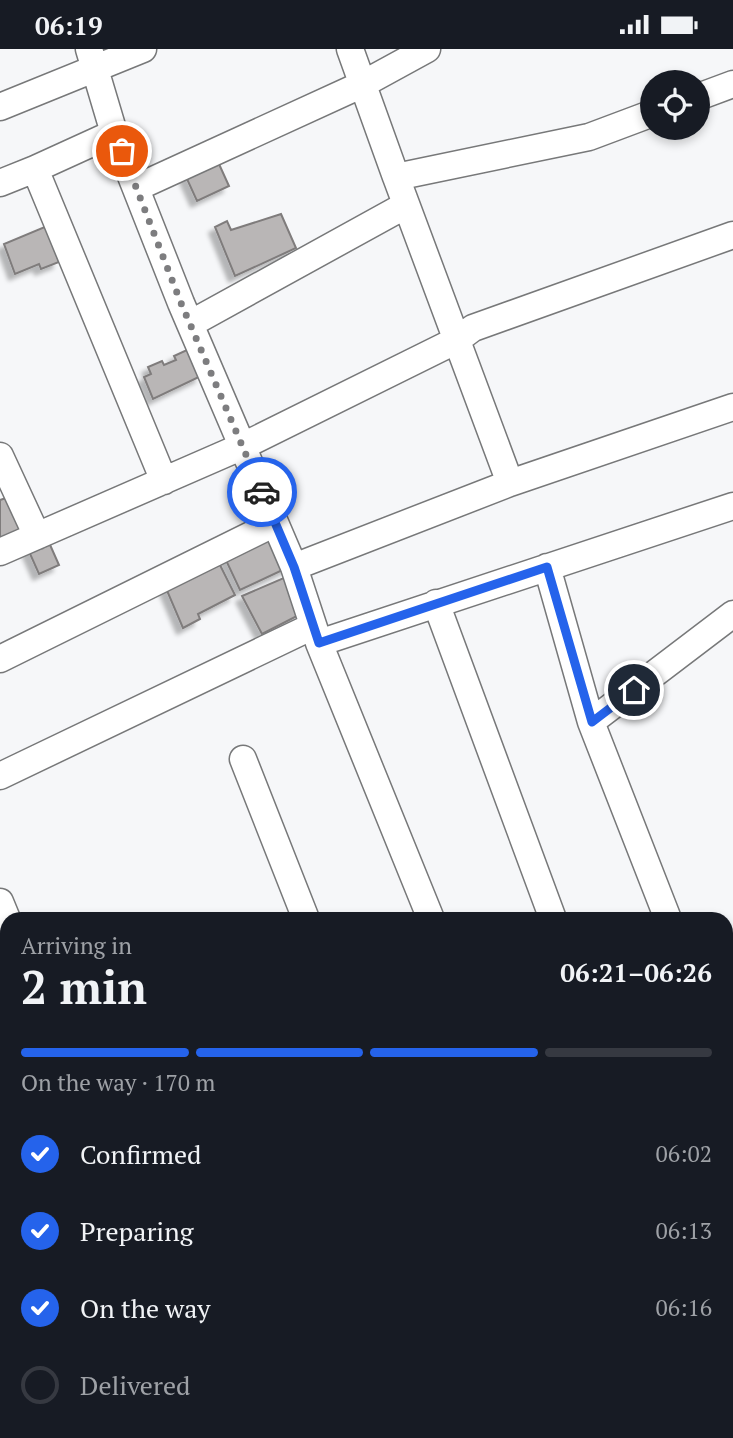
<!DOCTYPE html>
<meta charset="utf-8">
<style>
:root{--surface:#171b24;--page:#20242c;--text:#f1f3f6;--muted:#9ea1a6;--line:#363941;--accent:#2563eb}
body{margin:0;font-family:"PT Serif",serif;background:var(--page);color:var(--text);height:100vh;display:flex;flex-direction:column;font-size:26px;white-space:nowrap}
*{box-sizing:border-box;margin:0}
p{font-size:23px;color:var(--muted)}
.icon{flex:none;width:38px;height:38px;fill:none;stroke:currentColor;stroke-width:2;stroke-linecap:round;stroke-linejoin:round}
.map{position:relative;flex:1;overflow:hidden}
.panel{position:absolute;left:0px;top:863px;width:733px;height:527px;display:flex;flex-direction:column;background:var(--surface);border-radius:21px 21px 0 0;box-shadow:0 4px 10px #0003}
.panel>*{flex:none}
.controls{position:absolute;left:640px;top:21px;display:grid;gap:14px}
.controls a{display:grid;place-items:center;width:70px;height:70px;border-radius:50%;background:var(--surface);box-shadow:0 4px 10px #0003;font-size:35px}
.pin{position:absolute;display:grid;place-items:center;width:60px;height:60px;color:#fff;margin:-30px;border:4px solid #fff;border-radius:50%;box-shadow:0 2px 7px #0007}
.courier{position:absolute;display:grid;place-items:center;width:70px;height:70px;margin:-35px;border:5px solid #2563eb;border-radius:50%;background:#fff;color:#222;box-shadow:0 2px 9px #0007}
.overview em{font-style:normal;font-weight:700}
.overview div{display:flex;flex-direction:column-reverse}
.overview{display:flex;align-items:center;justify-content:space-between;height:119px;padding:0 21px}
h1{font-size:46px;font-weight:700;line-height:52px}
.bar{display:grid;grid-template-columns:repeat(4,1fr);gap:10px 7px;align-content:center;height:84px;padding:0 21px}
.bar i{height:9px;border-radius:5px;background:var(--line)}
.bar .on{background:var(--accent)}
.bar p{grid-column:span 4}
ol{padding:0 21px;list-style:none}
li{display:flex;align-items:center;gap:21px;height:77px}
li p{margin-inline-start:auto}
li .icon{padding:7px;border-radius:50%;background:var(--accent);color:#fff;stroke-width:4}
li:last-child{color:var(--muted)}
li i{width:38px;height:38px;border:4px solid var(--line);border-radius:50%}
.status{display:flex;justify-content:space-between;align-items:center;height:49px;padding:0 35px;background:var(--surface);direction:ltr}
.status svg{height:19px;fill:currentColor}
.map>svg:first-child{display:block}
.building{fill:#b9b6b6;stroke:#7f7c7c;stroke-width:2;filter:url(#shadow)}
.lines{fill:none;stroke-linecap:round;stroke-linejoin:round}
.minor-casing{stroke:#777879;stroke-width:29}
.minor{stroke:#fff;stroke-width:26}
.rail-casing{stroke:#747475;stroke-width:8}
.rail{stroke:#fff;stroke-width:5;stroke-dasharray:16;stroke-linecap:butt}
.done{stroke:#7d7d7f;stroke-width:7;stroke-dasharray:0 12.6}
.route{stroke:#2563eb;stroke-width:9}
</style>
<div class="status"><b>06:19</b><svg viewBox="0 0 49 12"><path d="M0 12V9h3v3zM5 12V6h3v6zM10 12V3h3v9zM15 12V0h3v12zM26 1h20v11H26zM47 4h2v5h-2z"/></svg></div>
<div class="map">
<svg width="733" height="1389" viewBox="0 0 733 1389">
<defs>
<filter id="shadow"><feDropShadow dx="-6" dy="6" stdDeviation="2" flood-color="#0004"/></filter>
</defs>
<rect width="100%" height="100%" fill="#f6f7f9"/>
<!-- building -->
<path class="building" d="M214,104L229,137L197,152L182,119Z
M281,165L296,199L235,227L215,178L227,172L231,181Z
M47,177L59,213L41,220L39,215L15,225L4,195Z
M189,300L201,327L153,350L144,328L151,325L148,318L162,312L164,316L176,311L174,307Z
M6,449L21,482L0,492V451Z
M273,484L289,518L240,541L224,507Z
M47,489L59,516L39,525L27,498Z
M217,510L235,546L198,565L200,570L183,579L165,537Z
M286,528L299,566L262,585L242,547Z
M7,1359V1382L39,1383L0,1389V1361Z"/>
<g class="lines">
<!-- minor casing -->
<g class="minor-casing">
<path id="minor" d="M89,0L114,84L181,254L294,518
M350,0L396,128
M698,48L733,35
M0,58L143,0
M653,64L589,88L396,128L510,434L733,358
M35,120L114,84
M0,134L35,120L164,432
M138,138L363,35L427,0
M190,275L406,156
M0,407L37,487
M510,434L294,518L319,594L733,457
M0,503L243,397L457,291L473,279L733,186
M547,518L591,673
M436,554L553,870
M319,594L431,870
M0,610L275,474
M243,710L306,870
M0,727L313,577
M0,853L7,870
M668,870L591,673L733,565
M726,974H733
M0,1041H7
M117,1382L118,1386"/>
</g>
<!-- minor -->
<use href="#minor" class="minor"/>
<!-- rail casing -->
<g class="rail-casing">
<path id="rail" d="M726,1182L733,1179
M726,1200L733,1197
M254,1389L269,1382
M294,1389L309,1382"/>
</g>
<!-- rail -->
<use href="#rail" class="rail"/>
</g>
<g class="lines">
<!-- done -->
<path class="done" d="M122,102L181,254L262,443"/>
<!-- route -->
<path class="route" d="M262,443L294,518L319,594L547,518L592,673L634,641"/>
</g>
</svg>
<div class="controls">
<a><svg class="icon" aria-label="locate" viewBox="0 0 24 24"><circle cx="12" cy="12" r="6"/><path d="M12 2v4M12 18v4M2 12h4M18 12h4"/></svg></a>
</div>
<div class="pin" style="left:122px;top:102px;background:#ea580c"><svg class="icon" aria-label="bag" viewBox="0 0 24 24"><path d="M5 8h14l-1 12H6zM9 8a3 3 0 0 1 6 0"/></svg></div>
<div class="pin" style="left:634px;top:641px;background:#1f2937"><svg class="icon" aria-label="home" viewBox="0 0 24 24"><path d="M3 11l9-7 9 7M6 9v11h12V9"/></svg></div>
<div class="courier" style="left:262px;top:443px"><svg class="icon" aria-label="car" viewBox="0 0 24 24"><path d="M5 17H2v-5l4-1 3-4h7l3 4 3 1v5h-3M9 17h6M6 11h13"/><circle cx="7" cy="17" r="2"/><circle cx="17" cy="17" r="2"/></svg></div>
<section class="panel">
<div class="overview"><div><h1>2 min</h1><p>Arriving in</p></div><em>06:21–06:26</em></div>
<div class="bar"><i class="on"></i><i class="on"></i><i class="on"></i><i></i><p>On the way · 170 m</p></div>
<ol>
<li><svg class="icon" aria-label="check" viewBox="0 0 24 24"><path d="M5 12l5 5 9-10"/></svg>Confirmed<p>06:02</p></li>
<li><svg class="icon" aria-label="check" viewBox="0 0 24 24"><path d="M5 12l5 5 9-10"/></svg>Preparing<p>06:13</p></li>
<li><svg class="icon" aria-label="check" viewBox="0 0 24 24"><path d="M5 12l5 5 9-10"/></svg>On the way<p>06:16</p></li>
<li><i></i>Delivered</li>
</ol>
</section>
</div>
